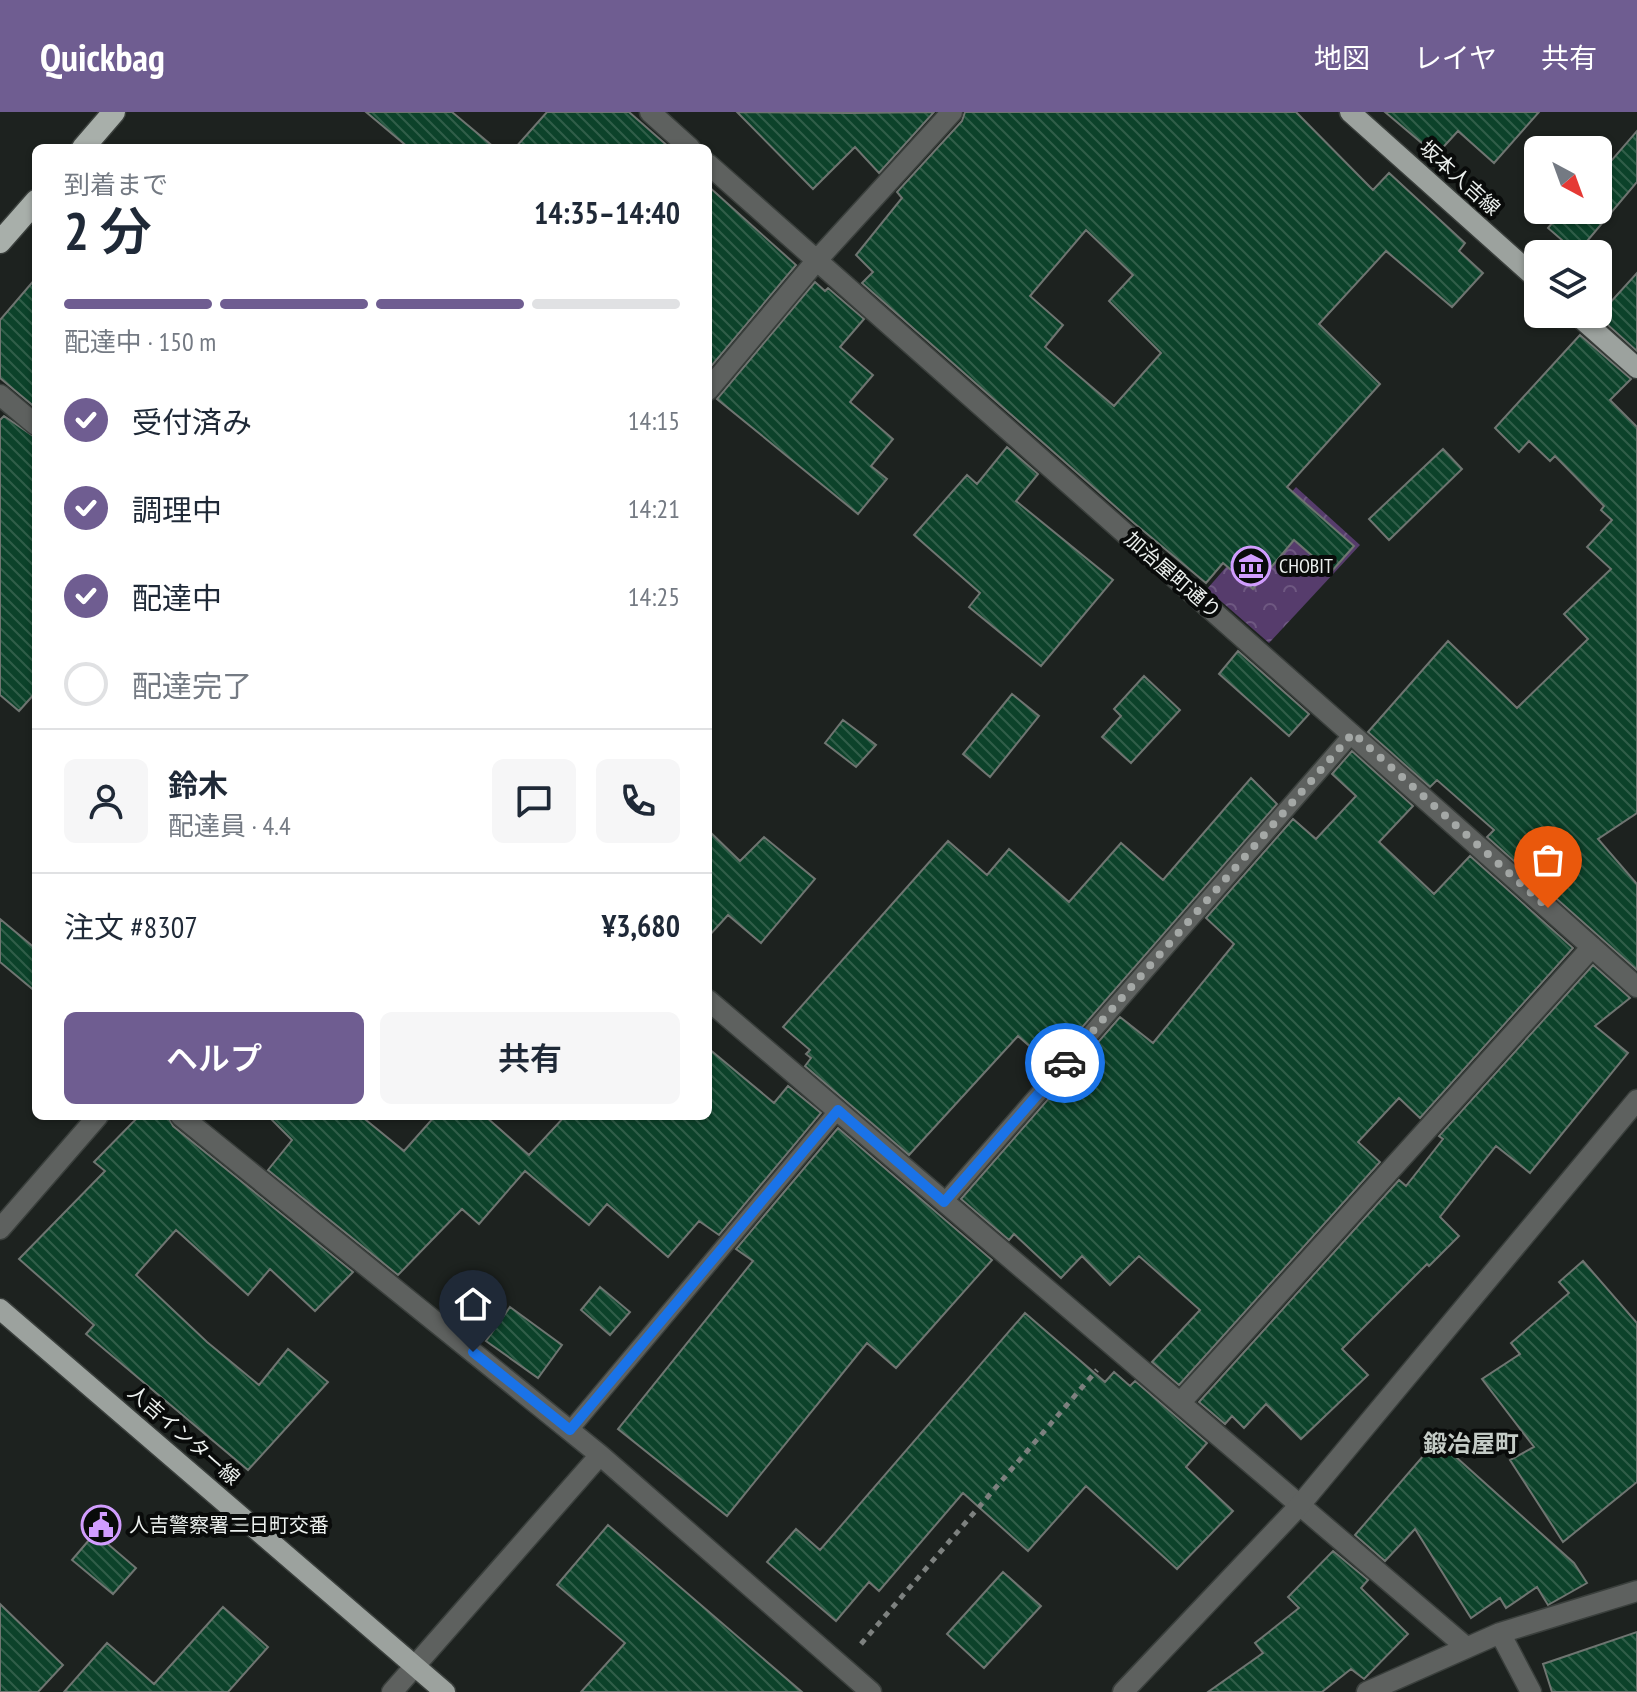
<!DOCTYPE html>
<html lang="ja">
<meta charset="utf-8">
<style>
:root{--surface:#fff;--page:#f6f6f7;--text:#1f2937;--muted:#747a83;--line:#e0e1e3;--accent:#6f5d91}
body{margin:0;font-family:"PT Sans Narrow","Noto Sans JP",sans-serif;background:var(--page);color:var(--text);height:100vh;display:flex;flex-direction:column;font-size:30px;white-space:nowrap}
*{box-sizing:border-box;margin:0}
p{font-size:26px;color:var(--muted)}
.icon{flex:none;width:44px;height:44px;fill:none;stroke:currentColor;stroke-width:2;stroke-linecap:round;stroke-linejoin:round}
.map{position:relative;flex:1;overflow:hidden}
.details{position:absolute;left:32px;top:32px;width:680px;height:976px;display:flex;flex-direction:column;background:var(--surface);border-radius:12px;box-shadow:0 2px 6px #0004}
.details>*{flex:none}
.needle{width:52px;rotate:139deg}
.tools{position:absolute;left:1524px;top:24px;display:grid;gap:16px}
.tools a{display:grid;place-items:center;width:88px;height:88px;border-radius:12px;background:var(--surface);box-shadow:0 2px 6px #0004;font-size:40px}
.pin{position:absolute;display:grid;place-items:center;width:68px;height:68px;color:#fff;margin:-82px -34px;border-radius:50% 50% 50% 0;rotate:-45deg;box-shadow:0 0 8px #0007}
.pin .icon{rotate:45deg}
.courier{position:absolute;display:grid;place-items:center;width:80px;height:80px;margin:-40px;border:6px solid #1a73e8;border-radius:50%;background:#fff;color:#222;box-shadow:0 2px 10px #0007}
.overview em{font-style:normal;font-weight:600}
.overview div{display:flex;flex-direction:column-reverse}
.overview{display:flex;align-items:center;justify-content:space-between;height:136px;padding:0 32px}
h1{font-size:52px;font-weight:600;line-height:60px}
.bar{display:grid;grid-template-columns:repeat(4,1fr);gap:12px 8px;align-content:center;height:96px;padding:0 32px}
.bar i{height:10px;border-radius:6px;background:var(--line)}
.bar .selected{background:var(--accent)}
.bar p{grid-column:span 4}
.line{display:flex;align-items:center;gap:20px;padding:0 32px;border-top:2px solid var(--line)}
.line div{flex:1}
.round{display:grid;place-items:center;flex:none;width:84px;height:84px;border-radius:12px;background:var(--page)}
ol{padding:0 32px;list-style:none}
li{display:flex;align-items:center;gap:24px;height:88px}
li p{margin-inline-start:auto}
li .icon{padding:8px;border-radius:50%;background:var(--accent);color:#fff;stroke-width:4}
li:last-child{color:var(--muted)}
li i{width:44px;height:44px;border:4px solid var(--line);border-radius:50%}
.primary-button{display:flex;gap:16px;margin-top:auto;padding:16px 32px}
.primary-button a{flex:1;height:92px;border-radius:12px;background:var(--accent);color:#fff;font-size:32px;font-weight:600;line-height:92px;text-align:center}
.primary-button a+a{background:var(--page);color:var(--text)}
header{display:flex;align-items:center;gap:48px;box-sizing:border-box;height:112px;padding:0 40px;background:var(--accent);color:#fff}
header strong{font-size:38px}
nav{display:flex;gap:44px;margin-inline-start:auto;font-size:28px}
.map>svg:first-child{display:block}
.park{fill:url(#park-crowns)}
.building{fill:url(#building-back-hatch);stroke:#6f7571;stroke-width:2;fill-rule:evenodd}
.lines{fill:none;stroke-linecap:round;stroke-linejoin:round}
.service-casing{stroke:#3a3f3c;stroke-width:19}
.minor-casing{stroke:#3a3f3c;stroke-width:23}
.tertiary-casing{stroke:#3a3f3c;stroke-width:23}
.primary-casing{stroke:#3a3f3c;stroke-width:23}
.trunk-casing{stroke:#3a3f3c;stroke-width:25}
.path{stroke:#7d817f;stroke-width:5;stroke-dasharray:6 6;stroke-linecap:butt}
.service{stroke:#5e615f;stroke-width:16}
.minor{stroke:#5e615f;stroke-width:20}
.tertiary{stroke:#5e615f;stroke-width:20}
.primary{stroke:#9ca29e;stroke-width:20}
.trunk{stroke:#a8afaa;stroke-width:22}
.done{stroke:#a4a8a6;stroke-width:8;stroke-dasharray:0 14.4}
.route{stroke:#1a73e8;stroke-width:10}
.labels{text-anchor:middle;stroke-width:8;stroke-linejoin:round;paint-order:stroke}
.street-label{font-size:20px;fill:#ecf0ee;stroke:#090b0a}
.poi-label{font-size:20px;fill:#ecf0ee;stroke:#090b0a;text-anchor:start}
.quarter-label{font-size:24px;font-weight:bold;fill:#c4cbc6;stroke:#090b0a}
</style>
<header>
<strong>Quickbag</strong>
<nav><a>地図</a><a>レイヤ</a><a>共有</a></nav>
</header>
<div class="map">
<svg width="1637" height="1580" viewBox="0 0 1637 1580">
<defs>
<pattern id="park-crowns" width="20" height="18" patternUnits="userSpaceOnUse" patternTransform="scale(2)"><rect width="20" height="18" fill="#563c6c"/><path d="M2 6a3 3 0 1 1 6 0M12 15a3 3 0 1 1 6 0" fill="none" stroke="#6e5881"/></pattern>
<pattern id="building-back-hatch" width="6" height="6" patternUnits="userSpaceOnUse" patternTransform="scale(2)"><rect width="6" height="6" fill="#0c422a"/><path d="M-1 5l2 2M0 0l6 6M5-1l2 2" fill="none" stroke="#305e49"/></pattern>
</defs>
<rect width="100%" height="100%" fill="#1d221f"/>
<!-- park -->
<path class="park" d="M1296,375L1360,433L1269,531L1207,477Z"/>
<!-- building -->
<path class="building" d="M366,0H452L495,36H409Z
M547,0H629L670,36H515Z
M737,0L850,1L934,0L879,61L855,35L813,77Z
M965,0H1296L1373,78L1389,61L1465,131L1459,139L1483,161L1452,195L1386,139L1319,212L1380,272L1287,375L1354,434L1331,460L1294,428L1253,477L1223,451L1206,471L1134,411L862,171L873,160L856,143L902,86L897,80L962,9ZM1086,118L1133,163L1109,189L1161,241L1114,294L1045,235L1063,213L1030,184Z
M1385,0H1539L1494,51L1458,19L1436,43Z
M1637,19V70L1577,141L1548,116L1563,98H1598V64Z
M708,74L796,153L708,258Z
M1637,161V239L1598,204Z
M36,166V296L0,266V208Z
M815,170L825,179L828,176L864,207L840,235L873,263L850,290L893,327L871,354L887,367L858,402L717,287Z
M1580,223L1631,267L1610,288L1637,315V701L1598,727L1637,772V858L1487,725L1494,718L1437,668L1430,675L1368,620L1448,529L1517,596L1588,527L1564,502L1611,457L1587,435L1612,408L1601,398L1604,394L1555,344L1550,349L1529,329L1519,340L1495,316Z
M4,304L36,326V580L19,599L0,583V308Z
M1007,335L1038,362L1016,389L1113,468L1041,554L969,495L980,481L914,423L967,363L977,372Z
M1443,337L1462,357L1389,428L1369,407Z
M1238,539L1309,602L1289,624L1219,562Z
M1144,564L1180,598L1131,651L1102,625L1121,604L1114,597Z
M1012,582L1039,604L990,665L963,642Z
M843,608L876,633L856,655L825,631Z
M1352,639L1413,694L1379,730L1434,782L1470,744L1573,836L1420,1006L1399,986L1358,1030L1380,1050L1179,1273L1152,1250L1200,1198L1139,1144L1110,1173L1082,1144L1061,1166L1014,1122L1009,1128L961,1087L1120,905L1153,931L1234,832L1206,806L1293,707L1316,727L1356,684L1332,662Z
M1251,666L1277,692L1050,952L1018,924L909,1043L805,954L811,946L806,942L810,938L783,915L948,729L987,763L1009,737L1069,790L1121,731L1163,768Z
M708,718L740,749L764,725L815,767L761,831L728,803L708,825Z
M0,807L36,837V880L0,850Z
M1593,853L1630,886L1595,914L1628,941L1530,1061L1496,1034L1440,1105L1459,1124L1429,1154L1427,1152L1342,1237L1368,1263L1301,1327L1266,1292L1244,1316L1232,1304L1225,1312L1199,1290L1399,1068L1406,1074L1443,1027L1439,1024Z
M708,936L774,991L788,974L821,1001L719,1123L699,1109L668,1145L607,1092L589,1113L525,1059L479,1112L462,1097L398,1163L268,1058L292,1028L268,1004H361L404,1039L435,1004H485L529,1043L565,1004H708Z
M139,1004H168L173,1014L353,1160L315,1199L270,1157L248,1183L176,1118L136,1163L207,1230L259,1273L288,1237L328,1270L248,1358L86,1222L94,1213L19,1147L105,1059L94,1050Z
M838,1016L992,1148L896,1256L867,1231L727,1404L618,1317L753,1149L736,1137Z
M1583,1149L1637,1211V1370L1563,1430L1510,1348L1534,1335L1482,1267L1520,1242L1511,1231L1569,1181L1559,1170Z
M600,1175L630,1200L610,1223L581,1198Z
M510,1195L562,1233L538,1266L486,1229Z
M1025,1201L1105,1270L1114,1260L1130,1274L1135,1269L1207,1331L1186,1355L1233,1399L1177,1457L1086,1374L1028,1439L963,1381L879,1479L869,1470L836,1509L767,1450L796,1417L820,1438Z
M1437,1328L1574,1451L1587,1471L1548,1493L1537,1475L1506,1496L1500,1486L1471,1506L1415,1417L1385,1449L1355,1423Z
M608,1413L802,1580H581L625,1531L557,1473Z
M95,1421L136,1456L113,1482L72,1448Z
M1333,1439L1368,1468L1361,1476L1408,1522L1364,1567L1351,1557L1322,1580H1208L1263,1541L1255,1531L1299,1496L1288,1485Z
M1003,1460L1041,1494L984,1556L947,1522Z
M0,1492L63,1553L38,1580H0Z
M223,1495L268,1535L228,1580H64L107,1531L154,1572Z
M1637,1520V1580H1552L1543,1552Z"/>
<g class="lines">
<!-- service casing -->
<g class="service-casing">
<path id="service" d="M944,1090L1353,621
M570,1318L838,998"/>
</g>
<!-- minor casing -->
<g class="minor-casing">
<path id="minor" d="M650,0L690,36
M708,52L1637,875
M708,278L817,148L952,0
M0,283L36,313
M708,888L1466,1535
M181,1004L600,1343L871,1580
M0,1117L98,1004
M1180,1291L1592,835
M1500,1521L1531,1580
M392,1580L600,1343
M1367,1580L1500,1521L1637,1479"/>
</g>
<!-- tertiary casing -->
<g class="tertiary-casing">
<path id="tertiary" d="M1123,1580L1300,1393L1637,988"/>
</g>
<!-- primary casing -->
<g class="primary-casing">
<path id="primary" d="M1350,0L1538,168
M1576,202L1637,256
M0,1197L445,1580"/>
</g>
<!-- trunk casing -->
<g class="trunk-casing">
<path id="trunk" d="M83,36L114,0
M0,130L36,89"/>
</g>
<!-- path -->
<path class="path" d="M861,1532L1097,1258"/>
<!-- service -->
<use href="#service" class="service"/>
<!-- minor -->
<use href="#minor" class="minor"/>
<!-- tertiary -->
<use href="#tertiary" class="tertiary"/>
<!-- primary -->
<use href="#primary" class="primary"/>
<!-- trunk -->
<use href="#trunk" class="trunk"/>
</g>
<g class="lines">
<!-- done -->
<path class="done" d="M1065,951L1353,621L1548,796"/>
<!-- route -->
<path class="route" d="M473,1240L570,1318L838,998L944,1090L1065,951"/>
</g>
<!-- icons -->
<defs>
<g id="museum-ring" transform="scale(2)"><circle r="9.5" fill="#090b0a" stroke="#d19dfe" stroke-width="1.5"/><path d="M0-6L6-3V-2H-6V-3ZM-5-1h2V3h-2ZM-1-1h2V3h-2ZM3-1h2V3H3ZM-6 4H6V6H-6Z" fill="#d19dfe"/></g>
<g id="civic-ring" transform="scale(2)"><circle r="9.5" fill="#090b0a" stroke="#d19dfe" stroke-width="1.5"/><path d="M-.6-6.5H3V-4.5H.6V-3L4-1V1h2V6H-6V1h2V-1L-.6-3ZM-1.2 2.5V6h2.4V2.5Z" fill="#d19dfe"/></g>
</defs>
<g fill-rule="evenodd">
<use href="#museum-ring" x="1251" y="454"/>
<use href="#civic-ring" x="101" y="1413"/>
</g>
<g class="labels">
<!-- street labels -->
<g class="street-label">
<text transform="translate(1460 66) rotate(42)" y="7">坂本人吉線</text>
<text transform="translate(1173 463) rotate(41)" y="7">加治屋町通り</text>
<text transform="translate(184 1323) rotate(41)" y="7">人吉インター線</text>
</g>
<!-- poi labels -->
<g class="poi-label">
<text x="1279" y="461">CHOBIT</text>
<text x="129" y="1420">人吉警察署二日町交番</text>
</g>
<!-- quarter labels -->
<g class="quarter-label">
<text x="1471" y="1340">鍛冶屋町</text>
</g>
</g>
</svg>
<div class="tools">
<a><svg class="needle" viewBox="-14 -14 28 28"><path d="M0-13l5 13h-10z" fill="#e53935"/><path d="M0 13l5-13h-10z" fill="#747a83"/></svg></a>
<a><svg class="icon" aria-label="layers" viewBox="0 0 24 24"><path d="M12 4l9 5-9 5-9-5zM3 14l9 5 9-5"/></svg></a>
</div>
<div class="pin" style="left:1548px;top:796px;background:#ea580c"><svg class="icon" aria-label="bag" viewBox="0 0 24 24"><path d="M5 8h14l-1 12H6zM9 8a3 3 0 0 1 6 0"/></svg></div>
<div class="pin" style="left:473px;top:1240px;background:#1f2937"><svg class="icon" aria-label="home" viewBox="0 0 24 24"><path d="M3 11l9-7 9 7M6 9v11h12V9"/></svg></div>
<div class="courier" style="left:1065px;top:951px"><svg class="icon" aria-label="car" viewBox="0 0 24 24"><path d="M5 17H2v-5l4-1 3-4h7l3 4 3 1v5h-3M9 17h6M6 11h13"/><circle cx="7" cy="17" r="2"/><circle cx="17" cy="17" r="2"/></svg></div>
<section class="details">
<div class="overview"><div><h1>2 分</h1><p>到着まで</p></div><em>14:35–14:40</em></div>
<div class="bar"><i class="selected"></i><i class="selected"></i><i class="selected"></i><i></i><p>配達中 · 150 m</p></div>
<ol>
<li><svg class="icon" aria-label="check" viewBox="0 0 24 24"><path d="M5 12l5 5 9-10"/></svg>受付済み<p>14:15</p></li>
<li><svg class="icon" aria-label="check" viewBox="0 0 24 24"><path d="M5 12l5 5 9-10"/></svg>調理中<p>14:21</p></li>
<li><svg class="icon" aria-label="check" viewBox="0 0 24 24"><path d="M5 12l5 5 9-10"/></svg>配達中<p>14:25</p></li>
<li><i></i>配達完了</li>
</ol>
<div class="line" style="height:144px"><a class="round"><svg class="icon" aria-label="person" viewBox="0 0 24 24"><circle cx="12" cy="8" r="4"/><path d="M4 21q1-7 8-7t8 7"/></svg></a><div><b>鈴木</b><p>配達員 · 4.4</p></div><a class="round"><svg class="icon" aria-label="chat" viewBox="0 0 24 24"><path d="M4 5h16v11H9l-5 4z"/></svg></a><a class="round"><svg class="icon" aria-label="phone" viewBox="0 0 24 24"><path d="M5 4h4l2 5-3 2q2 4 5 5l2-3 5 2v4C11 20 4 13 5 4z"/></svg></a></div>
<div class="line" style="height:104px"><div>注文 #8307</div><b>¥3,680</b></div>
<div class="primary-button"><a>ヘルプ</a><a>共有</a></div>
</section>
</div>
